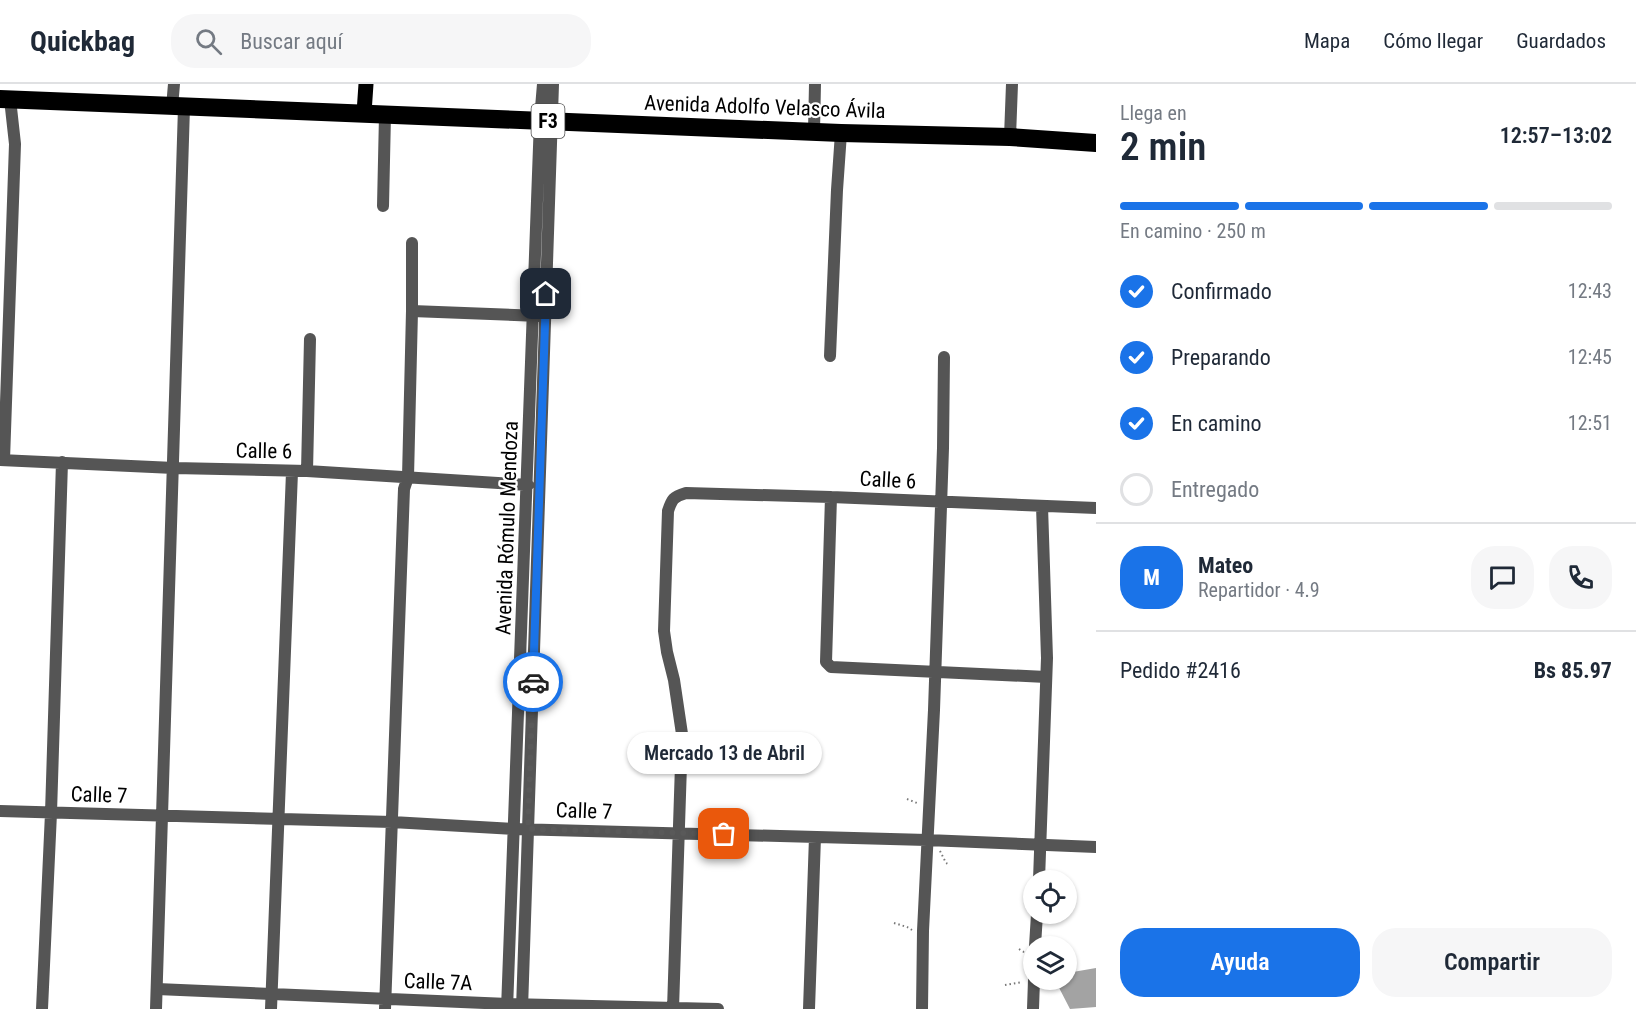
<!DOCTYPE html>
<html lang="es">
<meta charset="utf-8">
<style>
:root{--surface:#fff;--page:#f6f6f7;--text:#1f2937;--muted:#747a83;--line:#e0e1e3;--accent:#1a73e8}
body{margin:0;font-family:"Roboto Condensed",sans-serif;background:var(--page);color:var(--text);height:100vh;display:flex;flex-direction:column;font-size:22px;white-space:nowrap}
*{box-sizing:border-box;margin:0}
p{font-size:20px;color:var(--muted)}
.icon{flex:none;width:33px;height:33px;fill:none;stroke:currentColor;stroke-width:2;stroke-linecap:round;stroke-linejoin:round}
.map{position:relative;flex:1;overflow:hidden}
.details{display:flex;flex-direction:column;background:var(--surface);width:540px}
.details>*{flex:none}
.buttons{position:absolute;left:1023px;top:786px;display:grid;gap:12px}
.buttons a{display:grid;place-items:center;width:54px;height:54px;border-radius:50%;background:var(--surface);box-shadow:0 2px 4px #0004;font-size:30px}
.pin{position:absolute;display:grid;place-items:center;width:51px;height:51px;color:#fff;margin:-26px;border-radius:12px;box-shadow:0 3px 9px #0006}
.courier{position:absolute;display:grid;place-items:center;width:60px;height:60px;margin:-30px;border:4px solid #1a73e8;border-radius:50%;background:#fff;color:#222;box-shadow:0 2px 8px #0007}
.bubble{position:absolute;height:42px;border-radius:21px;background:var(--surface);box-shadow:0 2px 4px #0004;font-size:20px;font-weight:600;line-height:42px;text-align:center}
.summary em{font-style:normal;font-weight:600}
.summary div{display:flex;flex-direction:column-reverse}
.summary{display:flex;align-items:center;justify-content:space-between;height:102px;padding:0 24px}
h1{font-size:39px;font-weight:600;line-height:45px}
.bar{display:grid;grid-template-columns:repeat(4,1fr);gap:9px 6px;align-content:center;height:72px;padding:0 24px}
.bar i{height:8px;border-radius:4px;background:var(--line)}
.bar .current{background:var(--accent)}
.bar p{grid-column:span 4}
.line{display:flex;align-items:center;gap:15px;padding:0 24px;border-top:2px solid var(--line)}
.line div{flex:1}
.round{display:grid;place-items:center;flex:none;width:63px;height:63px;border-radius:24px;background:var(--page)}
ol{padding:0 24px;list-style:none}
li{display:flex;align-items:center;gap:18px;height:66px}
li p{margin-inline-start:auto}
li .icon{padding:6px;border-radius:50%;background:var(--accent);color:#fff;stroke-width:4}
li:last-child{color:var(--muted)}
li i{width:33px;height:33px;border:3px solid var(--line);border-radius:50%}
.primary-button{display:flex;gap:12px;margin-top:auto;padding:12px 24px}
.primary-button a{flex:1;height:69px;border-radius:24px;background:var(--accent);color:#fff;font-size:24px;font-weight:600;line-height:69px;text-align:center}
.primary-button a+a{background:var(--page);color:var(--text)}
header{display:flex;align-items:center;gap:36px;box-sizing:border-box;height:84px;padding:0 30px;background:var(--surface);border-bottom:2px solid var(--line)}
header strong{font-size:28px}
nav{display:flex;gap:33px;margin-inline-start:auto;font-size:21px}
.search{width:420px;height:54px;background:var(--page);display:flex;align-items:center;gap:15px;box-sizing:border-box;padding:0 21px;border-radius:24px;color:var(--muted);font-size:22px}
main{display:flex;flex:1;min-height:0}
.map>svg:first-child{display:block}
.water{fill:#a3a3a3}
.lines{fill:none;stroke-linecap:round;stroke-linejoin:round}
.path{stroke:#777;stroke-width:2;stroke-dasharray:1.5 3;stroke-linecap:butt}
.minor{stroke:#555;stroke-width:12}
.major{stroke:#000;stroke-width:15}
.highway{stroke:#000;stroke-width:18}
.done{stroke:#595959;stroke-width:6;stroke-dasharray:0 10.8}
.route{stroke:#1a73e8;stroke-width:8}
.labels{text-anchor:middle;stroke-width:4.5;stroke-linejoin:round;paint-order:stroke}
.shield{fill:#fff;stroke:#4c4c4c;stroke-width:1.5}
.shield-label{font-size:20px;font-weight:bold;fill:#000}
.street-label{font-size:21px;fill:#000;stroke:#fff}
</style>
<header>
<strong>Quickbag</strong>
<div class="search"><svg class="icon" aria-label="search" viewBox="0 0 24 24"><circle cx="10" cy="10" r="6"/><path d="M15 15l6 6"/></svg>Buscar aquí</div>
<nav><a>Mapa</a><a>Cómo llegar</a><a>Guardados</a></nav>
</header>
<main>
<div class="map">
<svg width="1096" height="925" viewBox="0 0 1096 925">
<rect width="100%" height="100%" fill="#fff"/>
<!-- water -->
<path class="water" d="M1096,884V923L1070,925L1055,896H1066L1067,889Z"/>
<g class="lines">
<!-- path -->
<path class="path" d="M907,715L917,719
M940,767L946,779L950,781
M894,839L907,843L912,846
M1019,865L1024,868H1028
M1005,901L1022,898"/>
<!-- minor -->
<path class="minor" d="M172,23L174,0
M814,47L815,0
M1010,53L1012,0
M383,122L385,31
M412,227L540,232
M830,272L837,106L841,49
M0,376L174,384L307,387L528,401
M4,376L15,60L10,15
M307,387L310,255
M831,413L826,578L831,583L1046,593
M0,727L392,738L514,745L927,756L1096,763
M1039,796L1047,574L1042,422
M1035,862L1037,830
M157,905L508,920L718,925
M42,925L51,729L62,378
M156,925L184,23
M271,925L292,388
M385,925L404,405L408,393L412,227V159
M507,925L540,36L543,0
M522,925L553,0
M673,925L682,650L674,596L667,568L664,547L668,427C672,415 673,413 686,409L831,413L1096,424
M809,925L815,753
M922,925L923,847L934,626L943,364L944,273
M1033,925L1034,896"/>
<!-- major -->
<path class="major" d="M364,29L366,0"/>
<!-- highway -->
<path class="highway" d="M0,15L841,49L1010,53L1096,59"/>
</g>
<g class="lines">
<!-- done -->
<path class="done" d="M533,598L528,745L724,750"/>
<!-- route -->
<path class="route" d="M533,598L546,210"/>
</g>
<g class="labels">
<!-- shield labels -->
<rect class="shield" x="531.5" y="20" width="33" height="34" rx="4.5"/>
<g class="shield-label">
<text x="548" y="44">F3</text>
</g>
<!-- street labels -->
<g class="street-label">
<text transform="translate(765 23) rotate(2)" y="7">Avenida Adolfo Velasco Ávila</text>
<text transform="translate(264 367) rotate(1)" y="7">Calle 6</text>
<text transform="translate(888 396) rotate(3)" y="7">Calle 6</text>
<text transform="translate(507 444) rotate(-88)" y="7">Avenida Rómulo Mendoza</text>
<text transform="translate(99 711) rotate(2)" y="7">Calle 7</text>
<text transform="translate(584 727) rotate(2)" y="7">Calle 7</text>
<text transform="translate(438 898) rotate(2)" y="7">Calle 7A</text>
</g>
</g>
</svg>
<div class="buttons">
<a><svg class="icon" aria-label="locate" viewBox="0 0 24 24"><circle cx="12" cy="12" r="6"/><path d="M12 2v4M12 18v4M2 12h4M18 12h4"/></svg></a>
<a><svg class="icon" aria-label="layers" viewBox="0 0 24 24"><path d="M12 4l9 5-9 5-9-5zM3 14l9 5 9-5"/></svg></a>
</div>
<div class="pin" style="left:724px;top:750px;background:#ea580c"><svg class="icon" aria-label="bag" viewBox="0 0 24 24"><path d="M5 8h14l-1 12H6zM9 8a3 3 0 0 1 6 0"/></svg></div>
<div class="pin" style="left:546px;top:210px;background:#1f2937"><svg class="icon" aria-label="home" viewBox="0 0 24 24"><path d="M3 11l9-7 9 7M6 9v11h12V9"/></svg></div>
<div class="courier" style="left:533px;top:598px"><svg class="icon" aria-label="car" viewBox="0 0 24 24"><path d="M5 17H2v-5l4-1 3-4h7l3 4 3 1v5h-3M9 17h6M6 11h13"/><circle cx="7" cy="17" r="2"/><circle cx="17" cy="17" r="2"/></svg></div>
<div class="bubble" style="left:627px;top:648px;width:195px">Mercado 13 de Abril</div>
</div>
<section class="details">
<div class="summary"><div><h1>2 min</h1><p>Llega en</p></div><em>12:57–13:02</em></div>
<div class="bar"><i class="current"></i><i class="current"></i><i class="current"></i><i></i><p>En camino · 250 m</p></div>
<ol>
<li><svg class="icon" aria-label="check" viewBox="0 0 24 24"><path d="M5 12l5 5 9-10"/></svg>Confirmado<p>12:43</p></li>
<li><svg class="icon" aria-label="check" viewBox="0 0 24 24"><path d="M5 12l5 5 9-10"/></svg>Preparando<p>12:45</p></li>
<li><svg class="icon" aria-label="check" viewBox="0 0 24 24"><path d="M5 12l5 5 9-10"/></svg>En camino<p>12:51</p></li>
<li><i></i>Entregado</li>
</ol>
<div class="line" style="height:108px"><b class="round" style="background:var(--accent);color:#fff">M</b><div><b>Mateo</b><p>Repartidor · 4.9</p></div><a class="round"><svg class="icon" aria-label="chat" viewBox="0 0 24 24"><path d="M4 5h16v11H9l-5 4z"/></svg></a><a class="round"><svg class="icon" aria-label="phone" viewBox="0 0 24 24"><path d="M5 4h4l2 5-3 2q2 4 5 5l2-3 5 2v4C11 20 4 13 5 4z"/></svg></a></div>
<div class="line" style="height:78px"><div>Pedido #2416</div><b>Bs 85.97</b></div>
<div class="primary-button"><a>Ayuda</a><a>Compartir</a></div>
</section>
</main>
